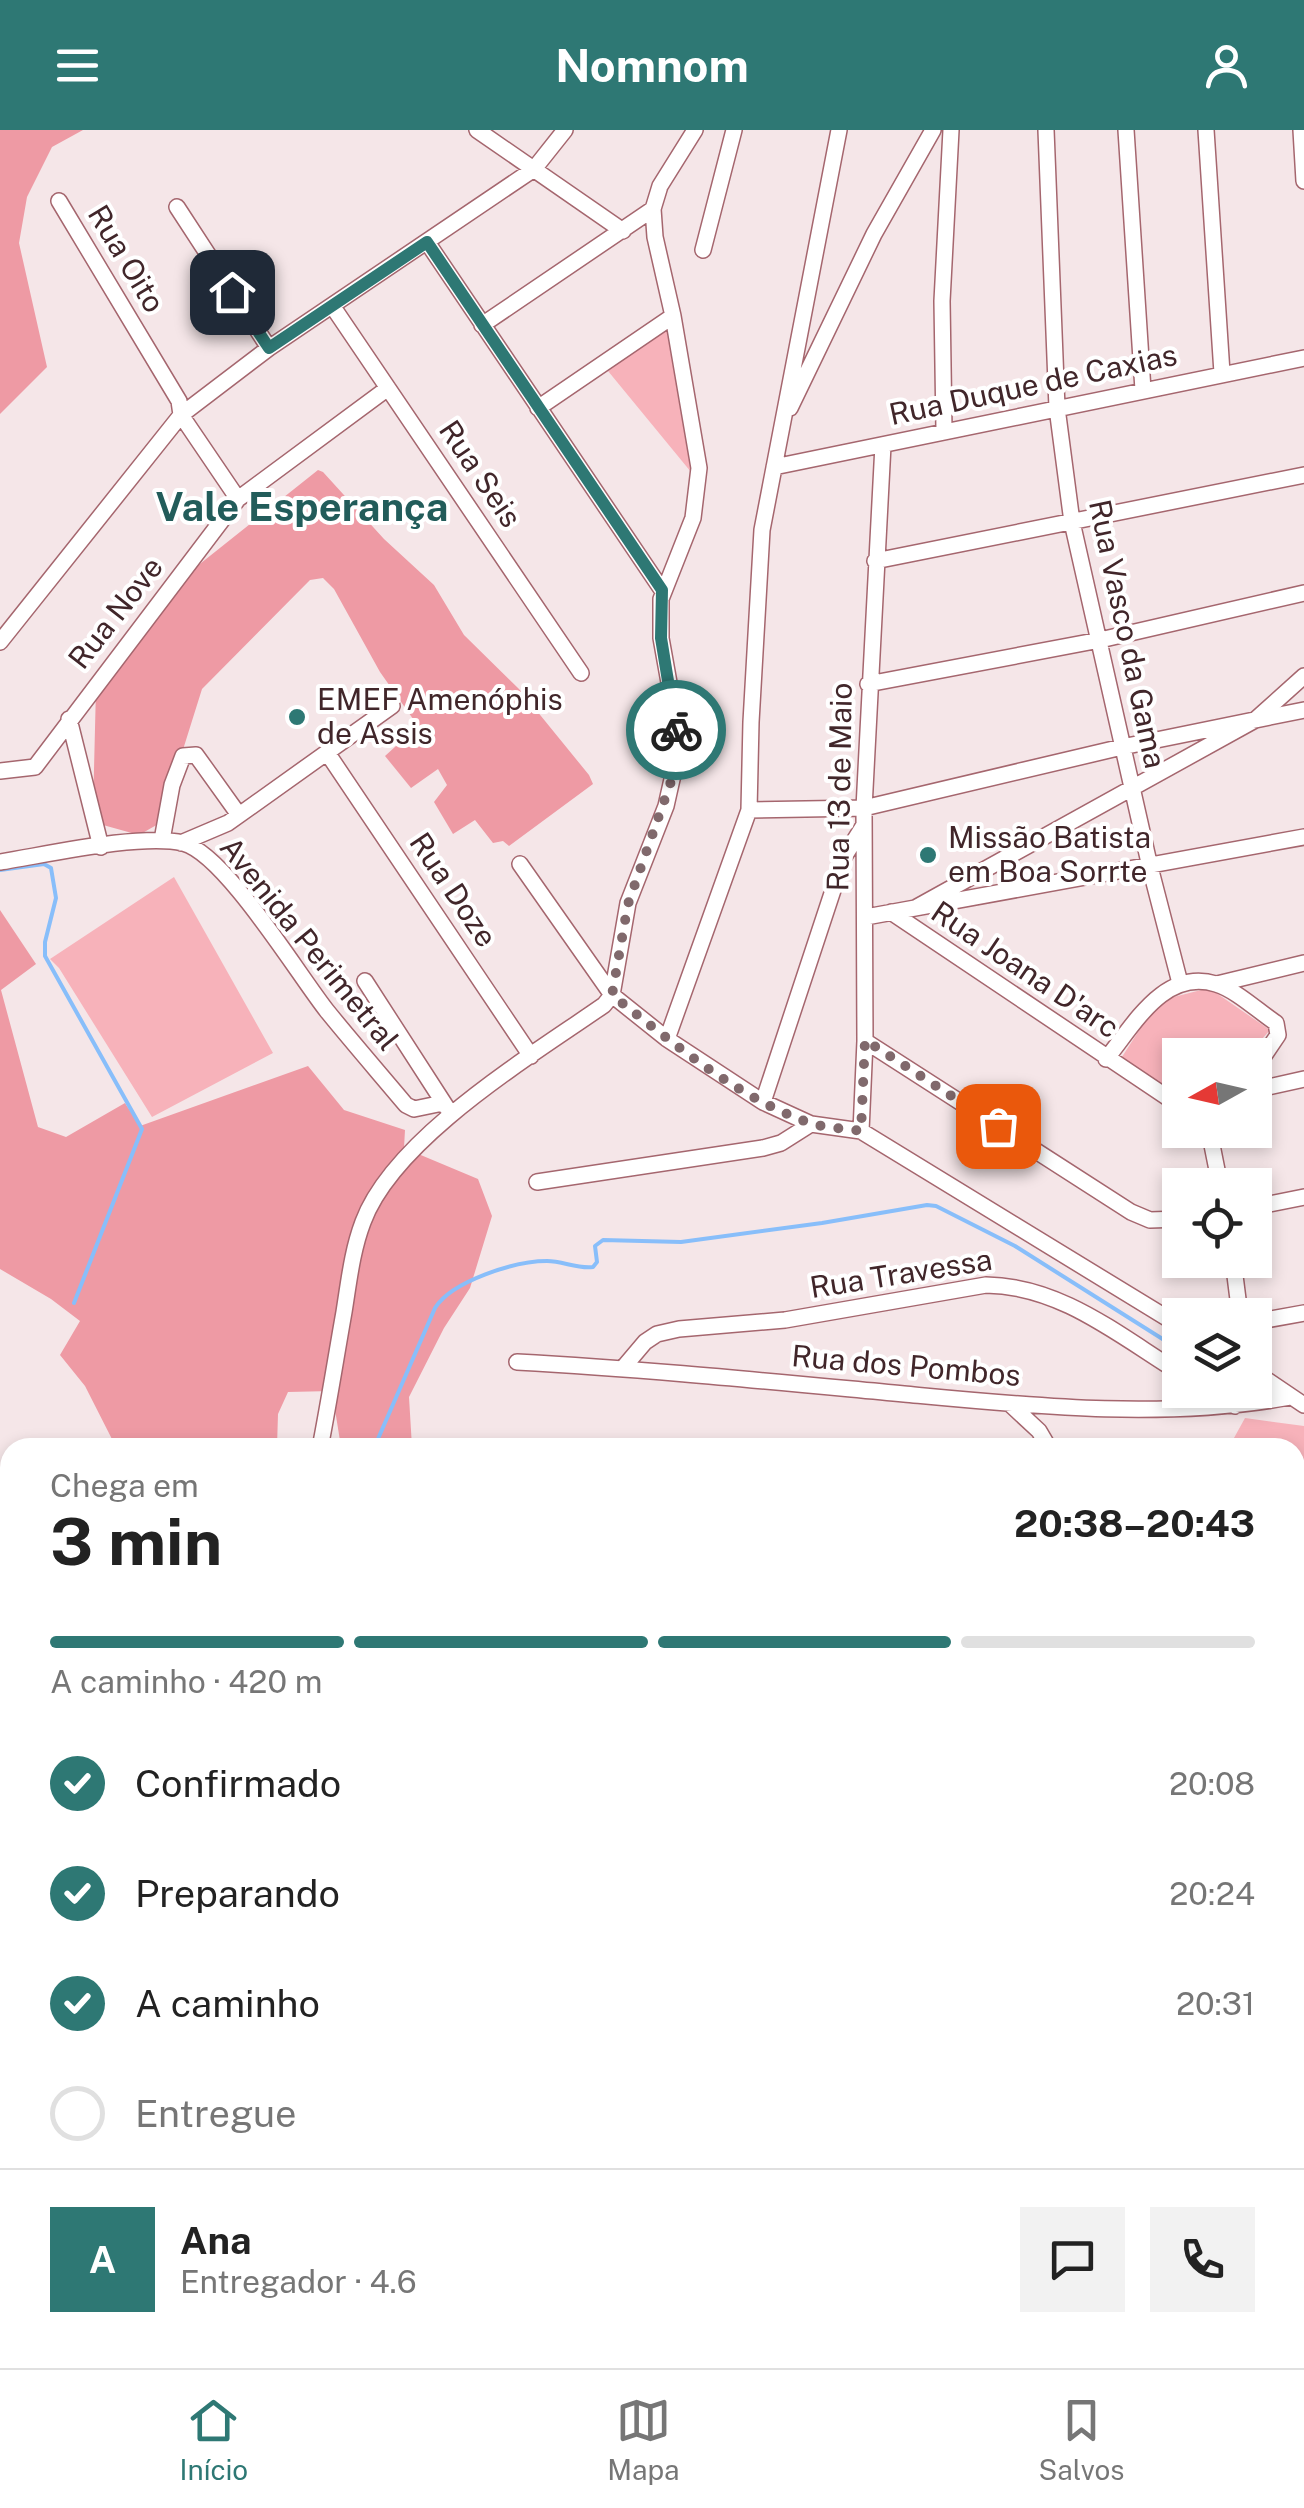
<!DOCTYPE html>
<html lang="pt">
<meta charset="utf-8">
<style>
:root{--surface:#fff;--page:#f2f2f2;--text:#222;--muted:#767676;--line:#e0e0e0;--accent:#2e7874}
body{margin:0;font-family:"Public Sans",sans-serif;background:var(--page);color:var(--text);height:100vh;display:flex;flex-direction:column;font-size:38px;white-space:nowrap}
*{box-sizing:border-box;margin:0}
p{font-size:32px;color:var(--muted)}
.icon{flex:none;width:55px;height:55px;fill:none;stroke:currentColor;stroke-width:2;stroke-linecap:round;stroke-linejoin:round}
.map{position:relative;flex:1;overflow:hidden}
.details{position:absolute;left:0px;top:1308px;width:1305px;height:932px;display:flex;flex-direction:column;background:var(--surface);border-radius:30px 30px 0 0;box-shadow:0 5px 15px #0003}
.details>*{flex:none}
.needle{width:65px;rotate:262deg}
.tools{position:absolute;left:1162px;top:908px;display:grid;gap:20px}
.tools a{display:grid;place-items:center;width:110px;height:110px;border-radius:0px;background:var(--surface);box-shadow:0 5px 15px #0003;font-size:50px}
.pin{position:absolute;display:grid;place-items:center;width:85px;height:85px;color:#fff;margin:-42px;border-radius:20px;box-shadow:0 5px 15px #0006}
.courier{position:absolute;display:grid;place-items:center;width:100px;height:100px;margin:-50px;border:8px solid #2e7874;border-radius:50%;background:#fff;color:#222;box-shadow:0 2px 12px #0007}
.head em{font-style:normal;font-weight:700}
.head div{display:flex;flex-direction:column-reverse}
.head{display:flex;align-items:center;justify-content:space-between;height:170px;padding:0 50px}
h1{font-size:65px;font-weight:700;line-height:75px}
.bar{display:grid;grid-template-columns:repeat(4,1fr);gap:15px 10px;align-content:center;height:120px;padding:0 50px}
.bar i{height:12px;border-radius:8px;background:var(--line)}
.bar .on{background:var(--accent)}
.bar p{grid-column:span 4}
.line{display:flex;align-items:center;gap:25px;padding:0 50px;border-top:2px solid var(--line)}
.line div{flex:1}
.round{display:grid;place-items:center;flex:none;width:105px;height:105px;border-radius:0px;background:var(--page)}
ol{padding:0 50px;list-style:none}
li{display:flex;align-items:center;gap:30px;height:110px}
li p{margin-inline-start:auto}
li .icon{padding:10px;border-radius:50%;background:var(--accent);color:#fff;stroke-width:4}
li:last-child{color:var(--muted)}
li i{width:55px;height:55px;border:5px solid var(--line);border-radius:50%}
header{display:flex;justify-content:space-between;align-items:center;height:130px;padding:0 50px;background:var(--accent);color:#fff;font-size:45px;font-weight:700}
.tabs{display:flex;justify-content:space-around;align-items:center;height:140px;border-top:2px solid var(--line);background:var(--surface);font-size:28px;color:var(--muted)}
.tabs a{display:grid;justify-items:center;gap:5px}
.tabs .on{color:var(--accent)}
.map>svg:first-child{display:block}
.green{fill:#f7b2ba}
.forest{fill:#ee9aa4}
.lines{fill:none;stroke-linecap:round;stroke-linejoin:round}
.stream{stroke:#88befa;stroke-width:4}
.minor-casing{stroke:#a5666e;stroke-width:18}
.secondary-casing{stroke:#a5666e;stroke-width:22}
.minor{stroke:#fff;stroke-width:15}
.secondary{stroke:#fff;stroke-width:20}
.done{stroke:#80696c;stroke-width:10;stroke-dasharray:0 18}
.route{stroke:#2e7874;stroke-width:12}
.poi-dot{fill:#2e7874;stroke:#fff;stroke-width:4}
.labels{text-anchor:middle;stroke-width:8;stroke-linejoin:round;paint-order:stroke}
.street-label{font-size:30px;fill:#41262a;stroke:#fff}
.poi-label{font-size:30px;fill:#41262a;stroke:#fff;text-anchor:start}
.district-label{font-size:40px;font-weight:bold;fill:#225c5a;stroke:#fff}
</style>
<header><svg class="icon" aria-label="menu" viewBox="0 0 24 24"><path d="M4 6h16M4 12h16M4 18h16"/></svg>Nomnom<svg class="icon" aria-label="person" viewBox="0 0 24 24"><circle cx="12" cy="8" r="4"/><path d="M4 21q1-7 8-7t8 7"/></svg></header>
<div class="map">
<svg width="1304" height="2238" viewBox="0 0 1304 2238">
<rect width="100%" height="100%" fill="#f5e6e8"/>
<!-- green -->
<path class="green" d="M666,196L691,342L608,241Z
M174,747L273,923L152,987L59,838L50,829Z
M1209,858L1270,900L1248,925H1180V970L1120,930L1158,871Z
M1245,1288L1304,1296V1329L1295,1343V1318L1229,1317Z"/>
<!-- forest -->
<path class="forest" d="M0,0H83L52,17L27,67L19,113L47,237L0,284Z
M318,340L323,342L384,409L434,455L464,505L519,559L589,645L593,654L509,716L503,711L493,713L475,690L453,704L434,672L447,655L438,639L411,658L385,626L418,596L380,542L334,459L323,448L310,450L202,559L160,693L139,705L103,695L93,680L96,558L186,445Z
M0,780L36,834L1,860L38,997L66,1007L125,973L140,996L308,936L344,980L405,1000L404,1018L478,1049L492,1086L470,1158L444,1198L409,1267L412,1317H341L332,1261L288,1262L278,1284L277,1317H116L85,1256L60,1225L80,1191L51,1169L0,1139Z"/>
<g class="lines">
<!-- stream -->
<path class="stream" d="M0,740L44,734L51,738L56,768L45,812V826L142,999L74,1173
M1242,1260L1243,1261
M374,1318L435,1178C452,1151 515,1131 547,1131C563,1131 577,1139 593,1137L597,1132L595,1116L603,1110L681,1112L822,1093L927,1075L936,1076L1015,1116L1180,1220"/>
<!-- minor casing -->
<g class="minor-casing">
<path id="minor" d="M477,0L623,101
M1046,0L1057,278L1072,392L1150,737L1180,853
M1126,0L1143,260
M1206,0L1222,243
M1301,0L1304,51
M59,71L179,271L181,285L238,369
M177,77L269,218
M427,112L662,460
M703,120L734,0
M333,177L581,543
M482,195L653,79
M538,278L673,186
M790,278L874,104L933,0
M944,300L942,171L951,0
M774,337L1304,228
M875,431L1304,345
M0,512L181,285L269,218L534,39L565,0
M868,554L1100,510L1304,463
M69,589L101,717
M328,624L531,926
M0,641L35,637L238,369L388,258
M749,680L864,678L1122,617L1304,580
M162,710L172,655L183,626L196,625L239,685
M181,713L228,693L392,576
M0,732C45,725 142,703 183,713C225,724 297,843 327,881C353,913 380,944 406,975L414,979L443,973
M520,734L612,865L667,909L763,972L811,994L861,1001L1180,1196
M917,777L1255,590L1304,546
M891,782L1180,976
M866,787L1304,707
M365,851L447,978
M1217,854L1304,833
M667,909L749,680L751,592L762,400L839,0
M865,911L1131,1082L1150,1090L1180,1089
M1106,929C1134,895 1164,838 1216,854C1236,860 1258,881 1276,893L1278,905L1255,939
M1255,960L1304,949
M763,972L844,727L864,695
M1209,1000L1220,1055
M861,1001L865,911L864,678L883,315
M537,1052L763,1018L781,1013L811,994
M1255,1077L1304,1067
M1233,1130L1240,1185
M1255,1192L1304,1183
M517,1232C646,1239 775,1252 904,1264C1031,1276 1164,1290 1290,1267
M623,1238L645,1212L657,1204L679,1199L785,1190L986,1155C1061,1156 1118,1205 1180,1243
M1255,1242L1304,1275
M1208,1260L1235,1276
M1010,1274L1039,1301L1049,1318
M320,1318C329,1272 336,1227 344,1182C349,1151 352,1121 363,1092C394,1008 531,926 604,875L612,865L628,773L666,676L677,627L675,586L661,508V469L693,388L699,338L673,186L655,107L653,79L660,56L695,0
M0,1440H10
M1295,1554L1304,1537
M0,1572L10,1575
M0,1782L10,1783
M1295,1789L1304,1772
M0,1858L10,1864
M1295,1937L1304,1939
M1295,1997L1304,1981
M0,2007L10,2011
M1295,2028L1304,2027
M1295,2124L1304,2115
M0,2127L10,2130
M664,2230L669,2238
M0,2236L6,2238
M120,2238L122,2230
M241,2238L244,2230
M362,2238L363,2230"/>
</g>
<!-- secondary casing -->
<g class="secondary-casing">
<path id="secondary" d="M1295,2147L1304,2146
M1295,2173L1304,2172
M510,2230L513,2238
M724,2238L764,2230
M874,2238L926,2230"/>
</g>
<!-- minor -->
<use href="#minor" class="minor"/>
<!-- secondary -->
<use href="#secondary" class="secondary"/>
</g>
<g class="lines">
<!-- done -->
<path class="done" d="M676,600L674,643L628,774L612,865C672,912 735,966 807,992C823,998 844,998 861,1001L865,910L998,996"/>
<!-- route -->
<path class="route" d="M232,162L269,218L427,112L662,460L661,508L676,600"/>
</g>
<!-- markers -->
<g class="poi-dot">
<circle cx="297" cy="587" r="10"/>
<circle cx="928" cy="725" r="10"/>
</g>
<g class="labels">
<!-- street labels -->
<g class="street-label">
<text transform="translate(126 129) rotate(59)" y="10">Rua Oito</text>
<text transform="translate(1033 255) rotate(-12)" y="10">Rua Duque de Caxias</text>
<text transform="translate(480 344) rotate(56)" y="10">Rua Seis</text>
<text transform="translate(116 483) rotate(-52)" y="10">Rua Nove</text>
<text transform="translate(1127 504) rotate(78)" y="10">Rua Vasco da Gama</text>
<text transform="translate(840 657) rotate(-89)" y="10">Rua 13 de Maio</text>
<text transform="translate(453 760) rotate(56)" y="10">Rua Doze</text>
<text transform="translate(309 814) rotate(51)" y="10">Avenida Perimetral</text>
<text transform="translate(1025 840) rotate(34)" y="10">Rua Joana D'arc</text>
<text transform="translate(901 1144) rotate(-9)" y="10">Rua Travessa</text>
<text transform="translate(906 1236) rotate(5)" y="10">Rua dos Pombos</text>
</g>
<!-- poi labels -->
<g class="poi-label">
<text x="317" y="580">EMEF Amenóphis<tspan x="317" dy="34">de Assis</tspan></text>
<text x="948" y="718">Missão Batista<tspan x="948" dy="34">em Boa Sorrte</tspan></text>
</g>
<!-- district labels -->
<g class="district-label">
<text x="302" y="391">Vale Esperança</text>
</g>
</g>
</svg>
<div class="tools">
<a><svg class="needle" viewBox="-14 -14 28 28"><path d="M0-13l5 13h-10z" fill="#e53935"/><path d="M0 13l5-13h-10z" fill="#767676"/></svg></a>
<a><svg class="icon" aria-label="locate" viewBox="0 0 24 24"><circle cx="12" cy="12" r="6"/><path d="M12 2v4M12 18v4M2 12h4M18 12h4"/></svg></a>
<a><svg class="icon" aria-label="layers" viewBox="0 0 24 24"><path d="M12 4l9 5-9 5-9-5zM3 14l9 5 9-5"/></svg></a>
</div>
<div class="pin" style="left:998px;top:996px;background:#ea580c"><svg class="icon" aria-label="bag" viewBox="0 0 24 24"><path d="M5 8h14l-1 12H6zM9 8a3 3 0 0 1 6 0"/></svg></div>
<div class="pin" style="left:232px;top:162px;background:#1f2937"><svg class="icon" aria-label="home" viewBox="0 0 24 24"><path d="M3 11l9-7 9 7M6 9v11h12V9"/></svg></div>
<div class="courier" style="left:676px;top:600px"><svg class="icon" aria-label="bike" viewBox="0 0 24 24"><circle cx="6" cy="16" r="4"/><circle cx="18" cy="16" r="4"/><path d="M6 16l4-8h5l3 8M10 8l3 8H6M13 5h3"/></svg></div>
<section class="details">
<div class="head"><div><h1>3 min</h1><p>Chega em</p></div><em>20:38–20:43</em></div>
<div class="bar"><i class="on"></i><i class="on"></i><i class="on"></i><i></i><p>A caminho · 420 m</p></div>
<ol>
<li><svg class="icon" aria-label="check" viewBox="0 0 24 24"><path d="M5 12l5 5 9-10"/></svg>Confirmado<p>20:08</p></li>
<li><svg class="icon" aria-label="check" viewBox="0 0 24 24"><path d="M5 12l5 5 9-10"/></svg>Preparando<p>20:24</p></li>
<li><svg class="icon" aria-label="check" viewBox="0 0 24 24"><path d="M5 12l5 5 9-10"/></svg>A caminho<p>20:31</p></li>
<li><i></i>Entregue</li>
</ol>
<div class="line" style="height:180px"><b class="round" style="background:var(--accent);color:#fff">A</b><div><b>Ana</b><p>Entregador · 4.6</p></div><a class="round"><svg class="icon" aria-label="chat" viewBox="0 0 24 24"><path d="M4 5h16v11H9l-5 4z"/></svg></a><a class="round"><svg class="icon" aria-label="phone" viewBox="0 0 24 24"><path d="M5 4h4l2 5-3 2q2 4 5 5l2-3 5 2v4C11 20 4 13 5 4z"/></svg></a></div>
</section>
</div>
<nav class="tabs">
<a class="on"><svg class="icon" aria-label="home" viewBox="0 0 24 24"><path d="M3 11l9-7 9 7M6 9v11h12V9"/></svg>Início</a>
<a><svg class="icon" aria-label="map" viewBox="0 0 24 24"><path d="M3 6l6-2 6 2 6-2v14l-6 2-6-2-6 2zM9 4v14M15 6v14"/></svg>Mapa</a>
<a><svg class="icon" aria-label="saved" viewBox="0 0 24 24"><path d="M7 4h10v16l-5-4-5 4z"/></svg>Salvos</a>
</nav>
